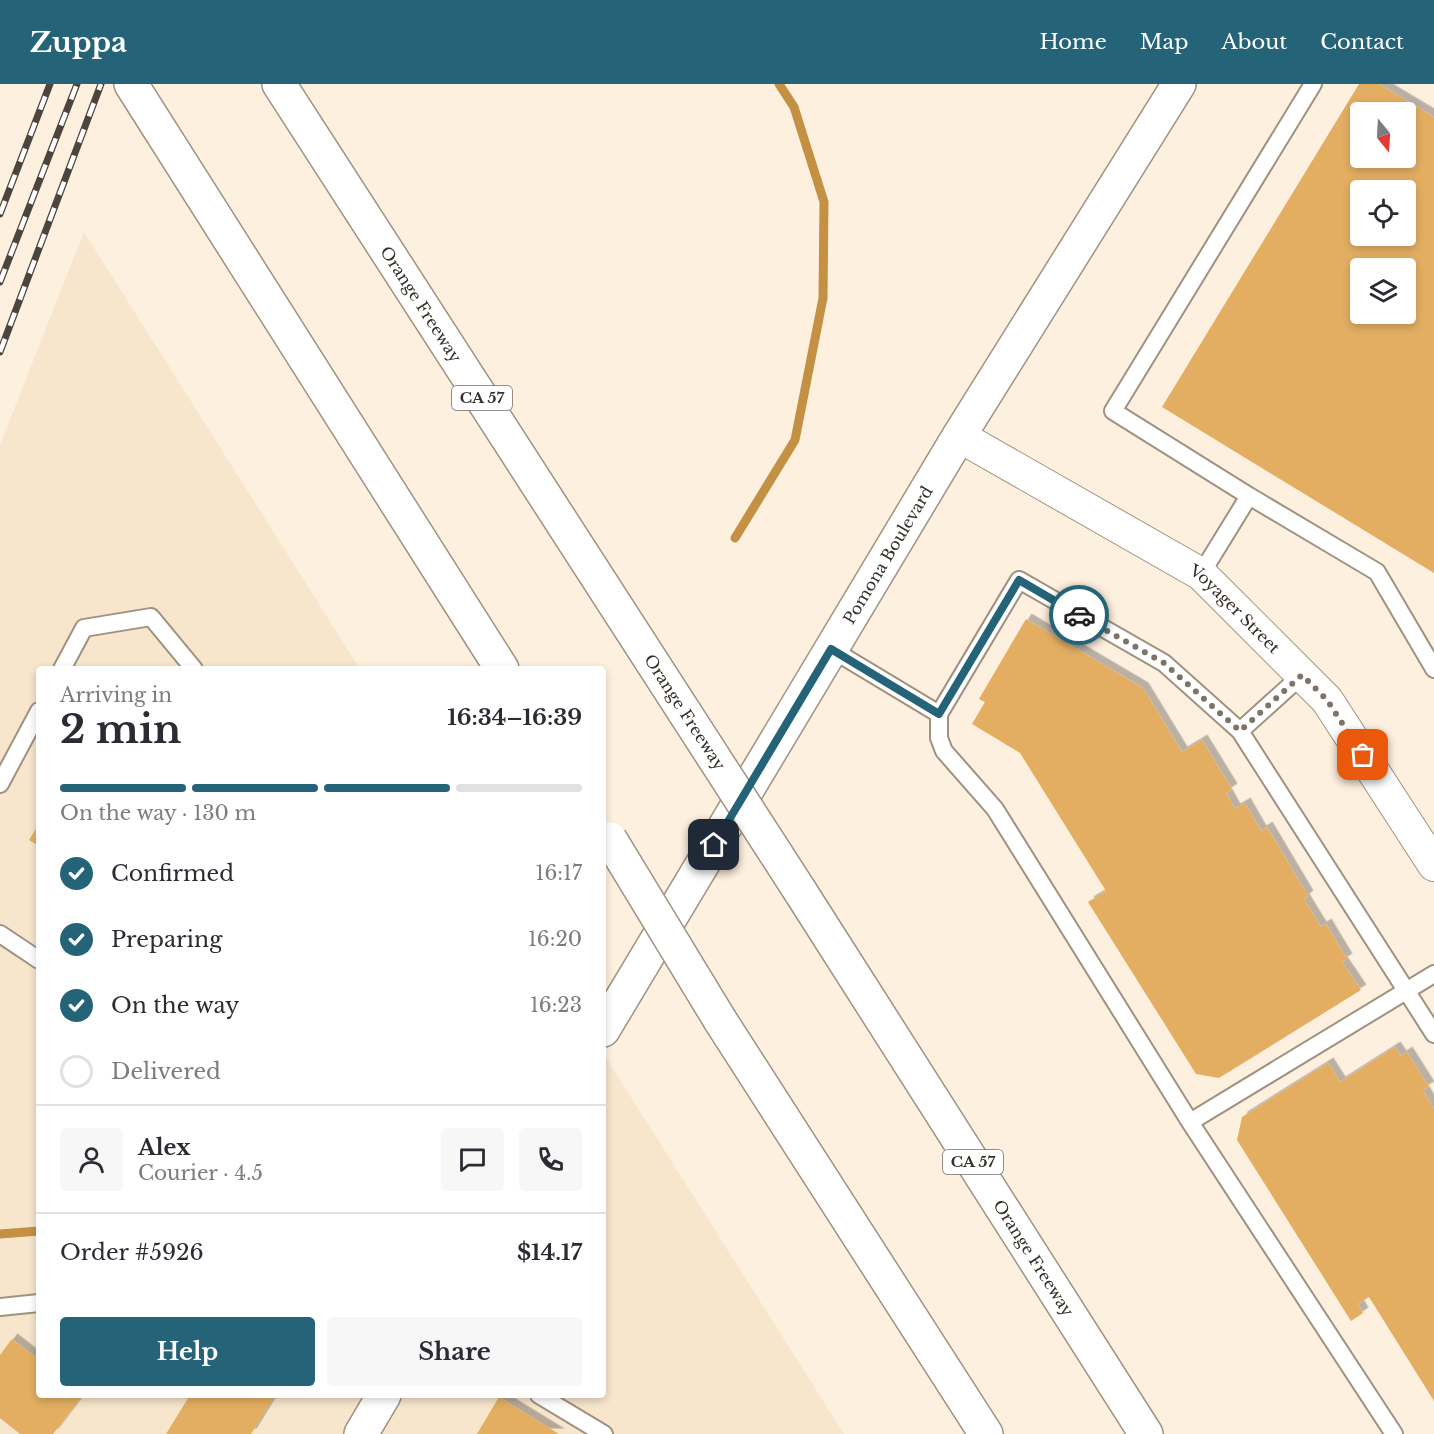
<!DOCTYPE html>
<meta charset="utf-8">
<style>
:root{--surface:#fff;--page:#f7f7f7;--text:#2b2b33;--muted:#7c7c81;--line:#e1e1e2;--accent:#256379}
body{margin:0;font-family:"Libre Baskerville",serif;background:var(--page);color:var(--text);height:100vh;display:flex;flex-direction:column;font-size:22px;white-space:nowrap}
*{box-sizing:border-box;margin:0}
p{font-size:20px;color:var(--muted)}
.icon{flex:none;width:33px;height:33px;fill:none;stroke:currentColor;stroke-width:2;stroke-linecap:round;stroke-linejoin:round}
.map{position:relative;flex:1;overflow:hidden}
.side{position:absolute;left:36px;top:582px;width:570px;height:732px;display:flex;flex-direction:column;background:var(--surface);border-radius:6px;box-shadow:0 3px 9px #0003}
.side>*{flex:none}
.needle{width:39px;rotate:162deg}
.fabs{position:absolute;left:1350px;top:18px;display:grid;gap:12px}
.fabs a{display:grid;place-items:center;width:66px;height:66px;border-radius:6px;background:var(--surface);box-shadow:0 3px 9px #0003;font-size:30px}
.pin{position:absolute;display:grid;place-items:center;width:51px;height:51px;color:#fff;margin:-26px;border-radius:12px;box-shadow:0 3px 9px #0006}
.courier{position:absolute;display:grid;place-items:center;width:60px;height:60px;margin:-30px;border:4px solid #256379;border-radius:50%;background:#fff;color:#222;box-shadow:0 2px 8px #0007}
.head em{font-style:normal;font-weight:700}
.head div{display:flex;flex-direction:column-reverse}
.head{display:flex;align-items:center;justify-content:space-between;height:102px;padding:0 24px}
h1{font-size:39px;font-weight:700;line-height:45px}
.bar{display:grid;grid-template-columns:repeat(4,1fr);gap:9px 6px;align-content:center;height:72px;padding:0 24px}
.bar i{height:8px;border-radius:4px;background:var(--line)}
.bar .current{background:var(--accent)}
.bar p{grid-column:span 4}
.line{display:flex;align-items:center;gap:15px;padding:0 24px;border-top:2px solid var(--line)}
.line div{flex:1}
.round{display:grid;place-items:center;flex:none;width:63px;height:63px;border-radius:6px;background:var(--page)}
ol{padding:0 24px;list-style:none}
li{display:flex;align-items:center;gap:18px;height:66px}
li p{margin-inline-start:auto}
li .icon{padding:6px;border-radius:50%;background:var(--accent);color:#fff;stroke-width:4}
li:last-child{color:var(--muted)}
li i{width:33px;height:33px;border:3px solid var(--line);border-radius:50%}
.button{display:flex;gap:12px;margin-top:auto;padding:12px 24px}
.button a{flex:1;height:69px;border-radius:6px;background:var(--accent);color:#fff;font-size:24px;font-weight:700;line-height:69px;text-align:center}
.button a+a{background:var(--page);color:var(--text)}
header{display:flex;align-items:center;gap:36px;box-sizing:border-box;height:84px;padding:0 30px;background:var(--accent);color:#fff}
header strong{font-size:28px}
nav{display:flex;gap:33px;margin-inline-start:auto;font-size:21px}
.map>svg:first-child{display:block}
.built{fill:#f7e5cc}
.lines{fill:none;stroke-linecap:round;stroke-linejoin:round}
.stream{stroke:#c49043;stroke-width:9}
.building{fill:#e3ae62;fill-rule:evenodd;filter:url(#shadow)}
.service-casing{stroke:#9f9281;stroke-width:20}
.minor-casing{stroke:#9f9281;stroke-width:34}
.tertiary-casing{stroke:#9f9281;stroke-width:36}
.motorway-casing{stroke:#9f9281;stroke-width:36}
.service{stroke:#fff;stroke-width:16}
.minor{stroke:#fff;stroke-width:32}
.tertiary{stroke:#fff;stroke-width:33}
.motorway{stroke:#fff;stroke-width:33}
.rail-casing{stroke:#4c453e;stroke-width:7}
.rail{stroke:#fff;stroke-width:4.5;stroke-dasharray:14;stroke-linecap:butt}
.motorway-bridge-casing{stroke:#9f9281;stroke-width:36;stroke-linecap:butt}
.motorway-bridge{stroke:#fff;stroke-width:33}
.done{stroke:#7c7369;stroke-width:6;stroke-dasharray:0 10.8}
.route{stroke:#256379;stroke-width:8}
.labels{text-anchor:middle;stroke-width:5;stroke-linejoin:round;paint-order:stroke}
.shield{fill:#fff;stroke:#726e6a;stroke-width:1.5}
.shield-label{font-size:15px;font-weight:bold;fill:#36302a}
.street-label{font-size:16px;fill:#36302a;stroke:#fff}
</style>
<header>
<strong>Zuppa</strong>
<nav><a>Home</a><a>Map</a><a>About</a><a>Contact</a></nav>
</header>
<div class="map">
<svg width="1434" height="1350" viewBox="0 0 1434 1350">
<defs>
<filter id="shadow"><feDropShadow dx="5.5" dy="-5.5" stdDeviation="0" flood-color="#0004"/></filter>
</defs>
<rect width="100%" height="100%" fill="#fef0de"/>
<!-- built -->
<path class="built" d="M84,148L360,585H39V1311H603V969L844,1350H0V361Z"/>
<g class="lines">
<!-- stream -->
<path class="stream" d="M735,454L795,356L823,214L824,118L794,23L779,0
M0,1150L39,1147"/>
</g>
<!-- building -->
<path class="building" d="M1359,0H1379L1434,33V489L1162,323ZM1360,28H1406V74H1360ZM1360,106H1406V152H1360ZM1360,184H1406V230H1360Z
M1026,535L1143,604L1182,668L1202,656L1232,705L1226,709L1235,725L1245,719L1261,747L1267,743L1308,812L1304,815L1321,843L1326,840L1347,875L1342,878L1361,906L1219,994L1196,990L1088,818L1106,807L1020,669L972,640L985,618L979,615Z
M39,740V762L29,756Z
M1395,963L1401,972L1407,968L1429,1003L1423,1006L1434,1025V1317L1369,1213L1358,1220L1363,1229L1351,1237L1237,1056L1242,1033L1328,979L1340,998Z
M12,1255L39,1276V1311H83L53,1350H20L0,1334V1271Z
M190,1311H275L251,1350H166Z
M499,1313L559,1350H477Z"/>
<g class="lines">
<!-- service casing -->
<g class="service-casing">
<path id="service" d="M1249,412L1377,488L1434,585
M1201,490L1249,412L1113,327L1313,0
M831,565L939,630L1019,496L1164,579L1240,647L1434,950
M62,585L84,544L151,533L194,585
M939,630V654L944,667L995,725L1190,1038L1394,1350
M1240,647L1302,591
M0,700L39,627
M0,850L39,876
M1190,1038L1434,890
M0,1223L39,1219
M539,1311L604,1350"/>
</g>
<!-- minor casing -->
<g class="minor-casing">
<g id="minor">
<path id="s1" d="M959,352L1201,490L1327,616L1434,781"/>
</g>
</g>
<!-- tertiary casing -->
<g class="tertiary-casing">
<g id="tertiary">
<path id="s2" d="M603,946L959,352L1179,0"/>
<path d="M361,1350L384,1311"/>
</g>
</g>
<!-- motorway casing -->
<g class="motorway-casing">
<g id="motorway">
<path d="M131,0L502,585"/>
<path id="s3" d="M279,0L685,629"/>
<path id="s4" d="M800,807L1146,1350"/>
<path d="M720,936L986,1350"/>
</g>
</g>
<!-- service -->
<use href="#service" class="service"/>
<!-- minor -->
<use href="#minor" class="minor"/>
<!-- tertiary -->
<use href="#tertiary" class="tertiary"/>
<!-- motorway -->
<use href="#motorway" class="motorway"/>
<!-- rail casing -->
<g class="rail-casing">
<path id="rail" d="M0,130L50,0
M0,198L77,0
M0,268L101,0"/>
</g>
<!-- rail -->
<use href="#rail" class="rail"/>
<!-- motorway-bridge casing -->
<g class="motorway-bridge-casing">
<path id="motorway-bridge" d="M685,629L800,807
M610,755L720,936"/>
</g>
<!-- motorway-bridge -->
<use href="#motorway-bridge" class="motorway-bridge"/>
</g>
<g class="lines">
<!-- done -->
<path class="done" d="M1079,531L1164,579L1240,647L1302,591L1327,616L1363,671"/>
<!-- route -->
<path class="route" d="M714,761L831,565L939,630L1019,496L1079,531"/>
</g>
<g class="labels">
<!-- shield labels -->
<g class="shield">
<rect x="452" y="302" width="60" height="24" rx="4.5"/>
<rect x="943" y="1066" width="60" height="24" rx="4.5"/>
</g>
<g class="shield-label">
<text x="482" y="319">CA 57</text>
<text x="973" y="1083">CA 57</text>
</g>
<!-- street labels -->
<g class="street-label">
<text dy="6" stroke="none"><textPath href="#s3" startOffset="262">Orange Freeway</textPath></text>
<text dy="6" stroke="none"><textPath href="#s2" startOffset="554">Pomona Boulevard</textPath></text>
<text dy="6" stroke="none"><textPath href="#s1" startOffset="327">Voyager Street</textPath></text>
<text transform="translate(685 628) rotate(57)" y="6">Orange Freeway</text>
<text dy="6" stroke="none"><textPath href="#s4" startOffset="435">Orange Freeway</textPath></text>
</g>
</g>
</svg>
<div class="fabs">
<a><svg class="needle" viewBox="-14 -14 28 28"><path d="M0-13l5 13h-10z" fill="#e53935"/><path d="M0 13l5-13h-10z" fill="#7c7c81"/></svg></a>
<a><svg class="icon" aria-label="locate" viewBox="0 0 24 24"><circle cx="12" cy="12" r="6"/><path d="M12 2v4M12 18v4M2 12h4M18 12h4"/></svg></a>
<a><svg class="icon" aria-label="layers" viewBox="0 0 24 24"><path d="M12 4l9 5-9 5-9-5zM3 14l9 5 9-5"/></svg></a>
</div>
<div class="pin" style="left:1363px;top:671px;background:#ea580c"><svg class="icon" aria-label="bag" viewBox="0 0 24 24"><path d="M5 8h14l-1 12H6zM9 8a3 3 0 0 1 6 0"/></svg></div>
<div class="pin" style="left:714px;top:761px;background:#1f2937"><svg class="icon" aria-label="home" viewBox="0 0 24 24"><path d="M3 11l9-7 9 7M6 9v11h12V9"/></svg></div>
<div class="courier" style="left:1079px;top:531px"><svg class="icon" aria-label="car" viewBox="0 0 24 24"><path d="M5 17H2v-5l4-1 3-4h7l3 4 3 1v5h-3M9 17h6M6 11h13"/><circle cx="7" cy="17" r="2"/><circle cx="17" cy="17" r="2"/></svg></div>
<section class="side">
<div class="head"><div><h1>2 min</h1><p>Arriving in</p></div><em>16:34–16:39</em></div>
<div class="bar"><i class="current"></i><i class="current"></i><i class="current"></i><i></i><p>On the way · 130 m</p></div>
<ol>
<li><svg class="icon" aria-label="check" viewBox="0 0 24 24"><path d="M5 12l5 5 9-10"/></svg>Confirmed<p>16:17</p></li>
<li><svg class="icon" aria-label="check" viewBox="0 0 24 24"><path d="M5 12l5 5 9-10"/></svg>Preparing<p>16:20</p></li>
<li><svg class="icon" aria-label="check" viewBox="0 0 24 24"><path d="M5 12l5 5 9-10"/></svg>On the way<p>16:23</p></li>
<li><i></i>Delivered</li>
</ol>
<div class="line" style="height:108px"><a class="round"><svg class="icon" aria-label="person" viewBox="0 0 24 24"><circle cx="12" cy="8" r="4"/><path d="M4 21q1-7 8-7t8 7"/></svg></a><div><b>Alex</b><p>Courier · 4.5</p></div><a class="round"><svg class="icon" aria-label="chat" viewBox="0 0 24 24"><path d="M4 5h16v11H9l-5 4z"/></svg></a><a class="round"><svg class="icon" aria-label="phone" viewBox="0 0 24 24"><path d="M5 4h4l2 5-3 2q2 4 5 5l2-3 5 2v4C11 20 4 13 5 4z"/></svg></a></div>
<div class="line" style="height:78px"><div>Order #5926</div><b>$14.17</b></div>
<div class="button"><a>Help</a><a>Share</a></div>
</section>
</div>
